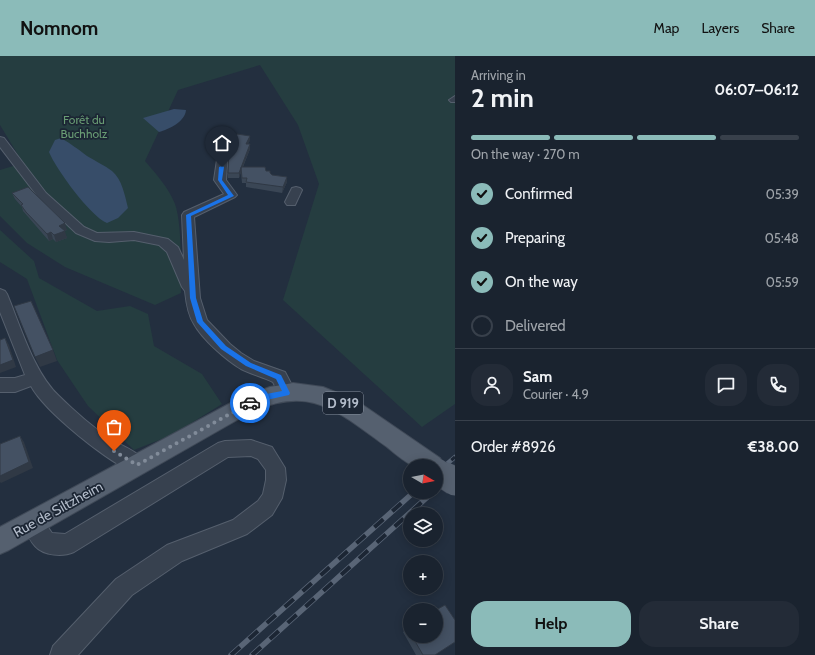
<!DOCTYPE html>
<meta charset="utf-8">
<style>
:root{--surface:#1a232f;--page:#232b37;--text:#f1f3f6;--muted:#9fa4aa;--line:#38404b;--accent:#8bbbb9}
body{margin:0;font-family:Cabin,sans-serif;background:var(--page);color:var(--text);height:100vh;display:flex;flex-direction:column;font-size:15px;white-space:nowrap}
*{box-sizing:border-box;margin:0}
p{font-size:13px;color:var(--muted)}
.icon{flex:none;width:22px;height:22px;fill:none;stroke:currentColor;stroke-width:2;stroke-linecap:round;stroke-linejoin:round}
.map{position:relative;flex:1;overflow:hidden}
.drawer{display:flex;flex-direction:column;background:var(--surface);width:360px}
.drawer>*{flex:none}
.needle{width:26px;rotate:99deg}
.controls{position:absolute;left:403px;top:403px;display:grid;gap:8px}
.controls a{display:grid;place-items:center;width:40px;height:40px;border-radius:50%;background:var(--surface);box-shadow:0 2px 10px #0003,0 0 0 1px var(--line);font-size:20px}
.pin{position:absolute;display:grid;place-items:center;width:34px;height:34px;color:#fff;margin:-41px -17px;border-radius:50% 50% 50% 0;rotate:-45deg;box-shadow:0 0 4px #0007}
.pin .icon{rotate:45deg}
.courier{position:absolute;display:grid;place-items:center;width:40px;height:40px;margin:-20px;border:3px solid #1a73e8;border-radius:50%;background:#fff;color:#222;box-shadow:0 1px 5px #0007}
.head em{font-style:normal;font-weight:700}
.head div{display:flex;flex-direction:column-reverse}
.head{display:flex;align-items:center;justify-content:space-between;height:68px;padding:0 16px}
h1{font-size:26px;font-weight:700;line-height:30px}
.bar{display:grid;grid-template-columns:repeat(4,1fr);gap:6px 4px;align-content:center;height:48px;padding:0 16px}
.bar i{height:5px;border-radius:3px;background:var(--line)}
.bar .on{background:var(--accent)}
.bar p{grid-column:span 4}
.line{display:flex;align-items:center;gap:10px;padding:0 16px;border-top:1px solid var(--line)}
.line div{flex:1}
.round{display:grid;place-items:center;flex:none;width:42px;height:42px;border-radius:16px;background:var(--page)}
ol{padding:0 16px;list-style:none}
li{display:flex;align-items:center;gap:12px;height:44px}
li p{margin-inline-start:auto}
li .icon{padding:4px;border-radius:50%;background:var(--accent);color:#111;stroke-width:4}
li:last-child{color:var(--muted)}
li i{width:22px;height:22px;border:2px solid var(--line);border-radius:50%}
.primary-button{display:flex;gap:8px;margin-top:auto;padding:8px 16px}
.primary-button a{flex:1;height:46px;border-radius:16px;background:var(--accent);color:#111;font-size:16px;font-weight:700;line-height:46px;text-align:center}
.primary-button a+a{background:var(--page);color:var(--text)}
header{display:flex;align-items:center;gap:24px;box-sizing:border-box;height:56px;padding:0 20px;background:var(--accent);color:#111}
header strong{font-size:19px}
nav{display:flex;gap:22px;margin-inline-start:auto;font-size:14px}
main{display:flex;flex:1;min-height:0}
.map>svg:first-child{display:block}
.green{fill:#253d40}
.water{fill:#374d69}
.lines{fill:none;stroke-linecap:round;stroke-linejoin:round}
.minor-casing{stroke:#555f6d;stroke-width:2}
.major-casing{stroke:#404a58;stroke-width:2}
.minor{fill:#37414f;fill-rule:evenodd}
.major{fill:#55606f;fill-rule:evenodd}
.rail-far1-casing{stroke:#596576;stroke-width:4.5}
.rail-casing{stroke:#596576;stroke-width:5.5}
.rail-far1{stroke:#1c2634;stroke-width:3;stroke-dasharray:10;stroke-linecap:butt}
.rail{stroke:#1c2634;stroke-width:4;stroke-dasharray:12;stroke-linecap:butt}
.major-bridge-far1-casing{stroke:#404a58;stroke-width:23;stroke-linecap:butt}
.major-bridge-casing{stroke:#404a58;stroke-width:28;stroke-linecap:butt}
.major-bridge-far1{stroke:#55606f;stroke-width:22}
.major-bridge{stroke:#55606f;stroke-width:27}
.wall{fill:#3a4655}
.shaded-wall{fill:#303945}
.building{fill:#445163;stroke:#303945}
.route{fill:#1a73e8}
.done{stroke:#818b99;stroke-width:4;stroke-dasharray:0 7.2}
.labels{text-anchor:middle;stroke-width:3.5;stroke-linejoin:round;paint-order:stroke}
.far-park-label{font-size:12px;fill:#699c74;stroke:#1c2634}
.shield{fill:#1c2634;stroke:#868f9d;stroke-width:1}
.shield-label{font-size:13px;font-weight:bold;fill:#b3bcca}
.street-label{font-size:14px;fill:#b3bcca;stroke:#1c2634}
</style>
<header>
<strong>Nomnom</strong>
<nav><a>Map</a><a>Layers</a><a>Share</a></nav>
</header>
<main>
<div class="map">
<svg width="455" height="599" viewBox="0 0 455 599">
<rect width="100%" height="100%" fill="#232f3f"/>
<!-- green -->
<path class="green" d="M0,0H455V348L422,371L283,244L319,128L298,69L260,9L178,34L145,105C157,119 168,131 175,148C182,167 181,215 181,237L155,249L65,211L27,187L0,160V114L23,107L0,69Z
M0,174L34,205L39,222L97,255L130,250L148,258L154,290L202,318L222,348L172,379L134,394L88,350L57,304L27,223L0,206Z"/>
<!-- water -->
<path class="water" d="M174,53L186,54C185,66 169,73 159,76L143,62Z
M61,82C71,88 78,93 87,100C95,105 104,109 112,115C122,123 125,140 128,152L118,162L107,167C90,160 56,113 49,96L55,84Z"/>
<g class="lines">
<!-- minor casing -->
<g class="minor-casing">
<path id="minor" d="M455,40V46H451L449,44Z
M0,81L4,82L46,137L84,171L97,177L134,176L168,183L178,191L184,204L182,159L184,156L224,138L214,124L218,97L223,94L227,95L228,97L226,124L237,139L235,141L194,161L200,242L207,264L230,288L241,297L254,305L285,316L296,337L293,342L287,344L281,342L273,326C263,321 251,318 241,313C226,304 202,283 194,268C188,259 186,245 185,235L182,231L167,196L159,189L134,184L109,186L95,185L76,177L38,141L0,91Z
M296,131L300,132L302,134L295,149H287L285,146L292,132Z
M0,233L5,235L7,238C20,269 34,317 59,340C73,354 94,372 110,383C122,390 141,396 146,409L144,415L137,418C109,407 45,356 31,330L15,336H0V322H15L25,319L0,256Z
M251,384L272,391L285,412L286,424L282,442L272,459L247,478L182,505L132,539L78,599H50L53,590L116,523L167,489L233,464L258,445L263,438L266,424V414L258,403L251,400L228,401L74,496C63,501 44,500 35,490C29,484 26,475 23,467L26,460L33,457L40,460L52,477L65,478L218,387L225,385Z"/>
</g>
<!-- major casing -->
<g class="major-casing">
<path id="major" d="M293,327L323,331L357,345L440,402L444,410L440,418L436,419V410C429,410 421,411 415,410C408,409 393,396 387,391C336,354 308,326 244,360L9,494L0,498V471L240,342L270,331Z"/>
</g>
<!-- minor -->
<use href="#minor" class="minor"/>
<!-- major -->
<use href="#major" class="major"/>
<!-- rail-far1 casing -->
<g class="rail-far1-casing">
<path id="rail-far1" d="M436,417L455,401
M449,421L455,416"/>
</g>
<!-- rail casing -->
<g class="rail-casing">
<path id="rail" d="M436,433L450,420
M231,599L414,436
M252,599L433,436"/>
</g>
<!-- rail-far1 -->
<use href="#rail-far1" class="rail-far1"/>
<!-- rail -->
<use href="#rail" class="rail"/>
<!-- major-bridge-far1 casing -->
<g class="major-bridge-far1-casing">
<path id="major-bridge-far1" d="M436,413L448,421"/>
</g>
<!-- major-bridge casing -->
<g class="major-bridge-casing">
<path id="major-bridge" d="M446,420L455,426"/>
</g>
<!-- major-bridge-far1 -->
<use href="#major-bridge-far1" class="major-bridge-far1"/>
<!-- major-bridge -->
<use href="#major-bridge" class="major-bridge"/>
</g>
<!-- wall -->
<path class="wall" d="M250,84L248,88L250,93L243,111L266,115L272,119L287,121V126L282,137L246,131V127H242L241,116L239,122H228V117Z
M12,137L67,174L64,175L67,182L56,186L53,183L49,185L23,155L22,151L15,143Z
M410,570V580H436L435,599H416L403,576Z"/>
<!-- shaded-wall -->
<path class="shaded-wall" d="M250,80V84L246,93V88Z
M250,88V93L241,115V111V116L239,122V117Z
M287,121V126L282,137L283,131Z
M65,167L67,174L61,176L59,170Z
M65,175L67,182L56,186L54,179Z
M51,176L53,183L49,185L47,178Z
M5,282L9,289L16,311L0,317V309Z
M53,294L57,305L40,311L35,301Z
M20,380L24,386L33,412L1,427L0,426V420Z"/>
<!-- building -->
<path class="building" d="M237,78L250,80L246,88H250L239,117H228L229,91Z
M241,111H265L266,115H270V117L272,119L287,121L283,131L246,126L247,122H242Z
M28,131L65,167L59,170L65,175L54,179L51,176L47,178L26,156L21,149L23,148L12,137Z
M31,245L53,294L35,301L14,250Z
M5,282L13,304L0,309V284Z
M20,380L29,406L0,420V388Z
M445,549L455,564V586L435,599H423L412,580H436V554Z
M410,570V577L407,572Z"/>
<!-- route -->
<path class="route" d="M222,110L224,111L222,124L234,140L191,160L196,242L203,265L226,290L251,307L281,319L290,337L289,339L262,345L250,350L246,347L247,345L261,339L282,335L276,323L246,310L221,293L197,266L190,242L186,159L228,139L218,124L219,111Z"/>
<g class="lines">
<!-- done -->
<path class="done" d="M114,395L137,409L250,347"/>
</g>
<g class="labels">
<!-- far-park labels -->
<g class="far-park-label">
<text x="84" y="68">Forêt du<tspan x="84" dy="14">Buchholz</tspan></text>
</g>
<!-- shield labels -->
<rect class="shield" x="323" y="336" width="40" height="22" rx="3"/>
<g class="shield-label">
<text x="343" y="352">D 919</text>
</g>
<!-- street labels -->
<g class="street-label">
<text transform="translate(58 453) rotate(-29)" y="5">Rue de Siltzheim</text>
</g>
</g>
</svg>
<div class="controls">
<a><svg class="needle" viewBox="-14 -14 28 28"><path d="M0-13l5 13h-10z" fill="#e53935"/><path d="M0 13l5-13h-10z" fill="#9fa4aa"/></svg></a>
<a><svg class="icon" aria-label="layers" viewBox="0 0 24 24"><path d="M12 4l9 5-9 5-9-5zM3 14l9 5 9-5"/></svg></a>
<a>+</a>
<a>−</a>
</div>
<div class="pin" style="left:114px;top:395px;background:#ea580c"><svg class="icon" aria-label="bag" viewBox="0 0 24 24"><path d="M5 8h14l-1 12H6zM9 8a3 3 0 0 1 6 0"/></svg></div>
<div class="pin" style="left:222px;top:111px;background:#1f2937"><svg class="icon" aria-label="home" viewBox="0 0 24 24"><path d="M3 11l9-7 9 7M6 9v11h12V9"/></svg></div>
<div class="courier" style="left:250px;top:347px"><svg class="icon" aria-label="car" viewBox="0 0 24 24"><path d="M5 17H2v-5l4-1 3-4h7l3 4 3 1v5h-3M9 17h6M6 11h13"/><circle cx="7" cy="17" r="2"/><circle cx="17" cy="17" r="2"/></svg></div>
</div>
<section class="drawer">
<div class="head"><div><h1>2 min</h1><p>Arriving in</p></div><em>06:07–06:12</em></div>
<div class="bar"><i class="on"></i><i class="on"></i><i class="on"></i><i></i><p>On the way · 270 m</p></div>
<ol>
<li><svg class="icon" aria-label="check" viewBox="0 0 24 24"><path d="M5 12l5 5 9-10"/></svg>Confirmed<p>05:39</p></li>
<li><svg class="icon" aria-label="check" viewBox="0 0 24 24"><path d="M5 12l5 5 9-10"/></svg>Preparing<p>05:48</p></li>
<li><svg class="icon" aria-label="check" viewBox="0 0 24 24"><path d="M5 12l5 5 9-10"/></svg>On the way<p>05:59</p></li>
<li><i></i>Delivered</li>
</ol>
<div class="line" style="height:72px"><a class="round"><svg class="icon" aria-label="person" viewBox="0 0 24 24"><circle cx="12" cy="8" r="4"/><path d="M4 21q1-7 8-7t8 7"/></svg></a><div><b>Sam</b><p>Courier · 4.9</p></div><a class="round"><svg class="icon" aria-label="chat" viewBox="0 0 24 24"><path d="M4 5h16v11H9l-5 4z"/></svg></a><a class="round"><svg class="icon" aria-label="phone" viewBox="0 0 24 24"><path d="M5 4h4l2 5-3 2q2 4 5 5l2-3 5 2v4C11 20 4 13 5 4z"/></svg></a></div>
<div class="line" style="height:52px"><div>Order #8926</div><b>€38.00</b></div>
<div class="primary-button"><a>Help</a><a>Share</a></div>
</section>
</main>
